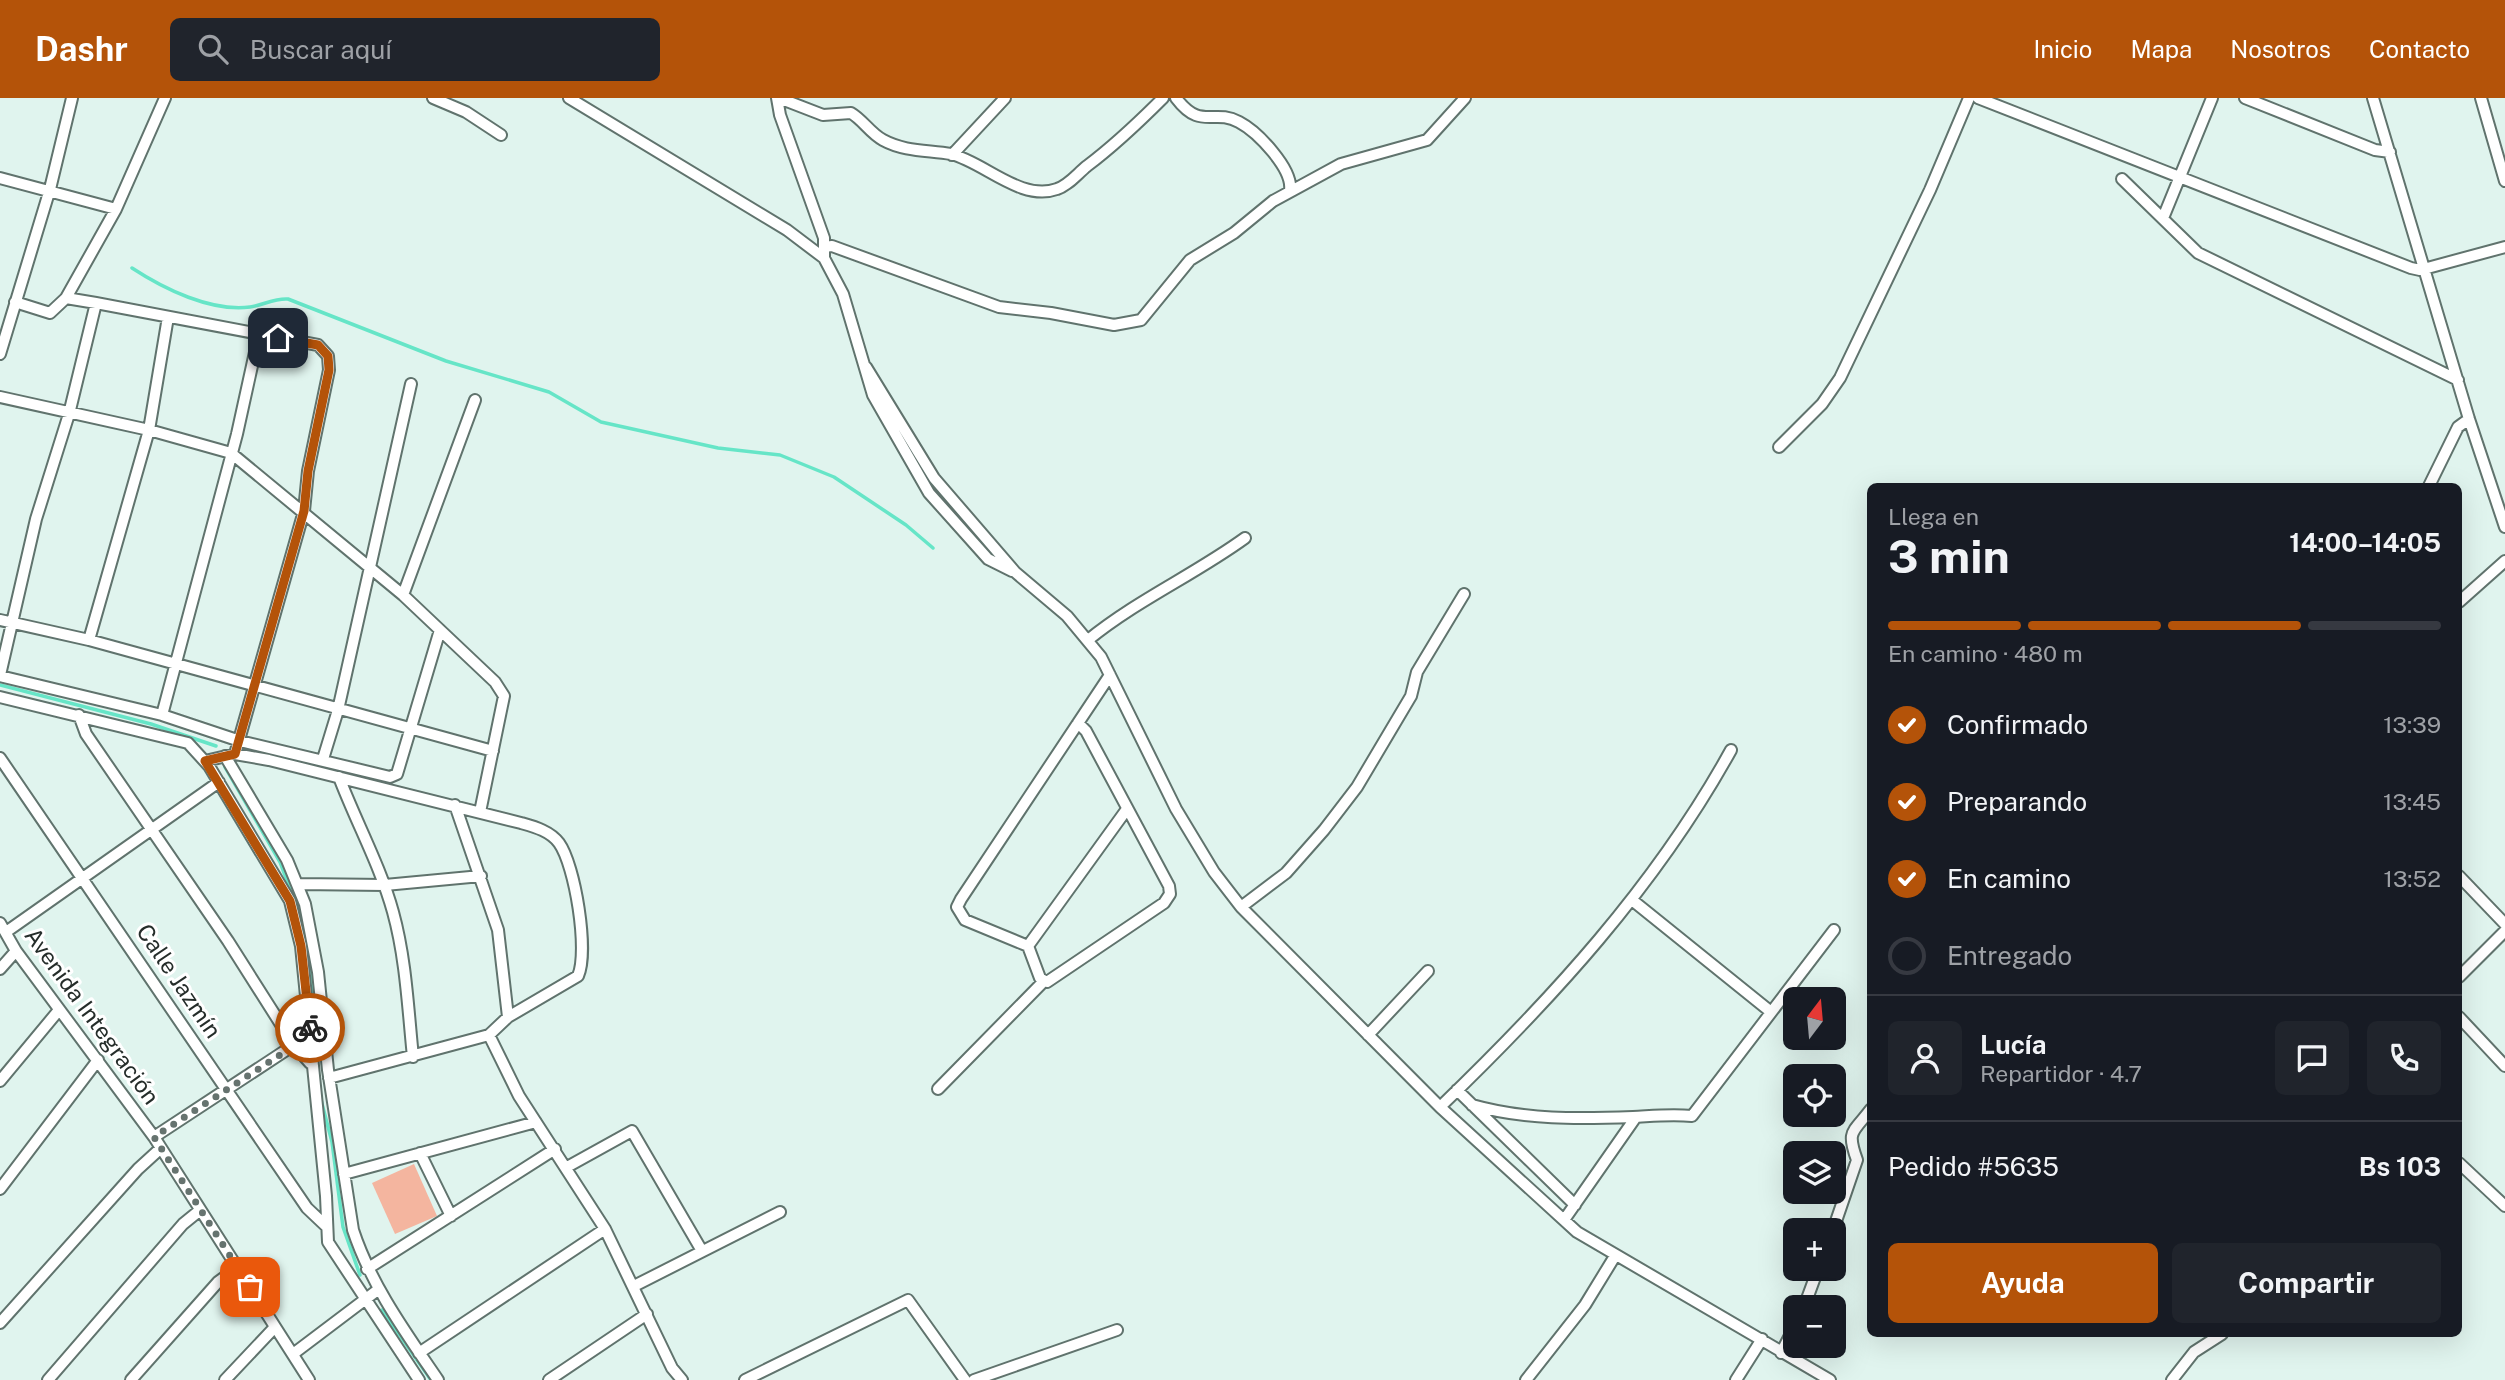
<!DOCTYPE html>
<html lang="es">
<meta charset="utf-8">
<style>
:root{--surface:#171b24;--page:#20242c;--text:#f1f3f6;--muted:#9ea1a6;--line:#363941;--accent:#b45309}
body{margin:0;font-family:"Public Sans",sans-serif;background:var(--page);color:var(--text);height:100vh;display:flex;flex-direction:column;font-size:26px;white-space:nowrap}
*{box-sizing:border-box;margin:0}
p{font-size:23px;color:var(--muted)}
.icon{flex:none;width:38px;height:38px;fill:none;stroke:currentColor;stroke-width:2;stroke-linecap:round;stroke-linejoin:round}
.map{position:relative;flex:1;overflow:hidden}
.panel{position:absolute;left:1867px;top:385px;width:595px;height:854px;display:flex;flex-direction:column;background:var(--surface);border-radius:10px;box-shadow:0 7px 28px #0002}
.panel>*{flex:none}
.needle{width:46px;rotate:16deg}
.fabs{position:absolute;left:1783px;top:889px;display:grid;gap:14px}
.fabs a{display:grid;place-items:center;width:63px;height:63px;border-radius:10px;background:var(--surface);box-shadow:0 7px 28px #0002;font-size:35px}
.pin{position:absolute;display:grid;place-items:center;width:60px;height:60px;color:#fff;margin:-30px;border-radius:14px;box-shadow:0 4px 10px #0006}
.courier{position:absolute;display:grid;place-items:center;width:70px;height:70px;margin:-35px;border:5px solid #b45309;border-radius:50%;background:#fff;color:#222;box-shadow:0 2px 9px #0007}
.headline em{font-style:normal;font-weight:700}
.headline div{display:flex;flex-direction:column-reverse}
.headline{display:flex;align-items:center;justify-content:space-between;height:119px;padding:0 21px}
h1{font-size:46px;font-weight:700;line-height:52px}
.bar{display:grid;grid-template-columns:repeat(4,1fr);gap:10px 7px;align-content:center;height:84px;padding:0 21px}
.bar i{height:9px;border-radius:5px;background:var(--line)}
.bar .current{background:var(--accent)}
.bar p{grid-column:span 4}
.line{display:flex;align-items:center;gap:18px;padding:0 21px;border-top:2px solid var(--line)}
.line div{flex:1}
.round{display:grid;place-items:center;flex:none;width:74px;height:74px;border-radius:10px;background:var(--page)}
ol{padding:0 21px;list-style:none}
li{display:flex;align-items:center;gap:21px;height:77px}
li p{margin-inline-start:auto}
li .icon{padding:7px;border-radius:50%;background:var(--accent);color:#fff;stroke-width:4}
li:last-child{color:var(--muted)}
li i{width:38px;height:38px;border:4px solid var(--line);border-radius:50%}
.button{display:flex;gap:14px;margin-top:auto;padding:14px 21px}
.button a{flex:1;height:80px;border-radius:10px;background:var(--accent);color:#fff;font-size:28px;font-weight:700;line-height:80px;text-align:center}
.button a+a{background:var(--page);color:var(--text)}
header{display:flex;align-items:center;gap:42px;box-sizing:border-box;height:98px;padding:0 35px;background:var(--accent);color:#fff}
header strong{font-size:33px}
nav{display:flex;gap:38px;margin-inline-start:auto;font-size:24px}
.search{width:490px;height:63px;background:var(--page);display:flex;align-items:center;gap:18px;box-sizing:border-box;padding:0 24px;border-radius:10px;color:var(--muted);font-size:26px}
.map>svg:first-child{display:block}
.green{fill:#f4b59f}
.lines{fill:none;stroke-linecap:round;stroke-linejoin:round}
.stream{stroke:#66e5c7;stroke-width:3.5}
.minor-casing{stroke:#60736d;stroke-width:14}
.minor{stroke:#fff;stroke-width:10}
.done{stroke:#66736f;stroke-width:7;stroke-dasharray:0 12.6}
.route{stroke:#b45309;stroke-width:9}
.labels{text-anchor:middle;stroke-width:6;stroke-linejoin:round;paint-order:stroke}
.street-label{font-size:23px;fill:#252d2a;stroke:#fff}
</style>
<header>
<strong>Dashr</strong>
<div class="search"><svg class="icon" aria-label="search" viewBox="0 0 24 24"><circle cx="10" cy="10" r="6"/><path d="M15 15l6 6"/></svg>Buscar aquí</div>
<nav><a>Inicio</a><a>Mapa</a><a>Nosotros</a><a>Contacto</a></nav>
</header>
<div class="map">
<svg width="2505" height="1282" viewBox="0 0 2505 1282">
<rect width="100%" height="100%" fill="#e0f4ee"/>
<!-- green -->
<path class="green" d="M414,1066L437,1118L395,1136L372,1085Z"/>
<g class="lines">
<!-- stream -->
<path class="stream" d="M132,170C164,191 211,214 250,209C264,207 274,200 288,201L446,263L549,294L601,324L718,350L780,357L834,379L906,427L933,450
M0,587L151,626L216,648
M225,669L280,764L305,832
M311,867L320,952
M321,1002L332,1044L343,1129L360,1177
M382,1212L431,1282"/>
<!-- minor casing -->
<g class="minor-casing">
<path id="minor" d="M433,0L466,14L501,37
M569,0L787,132L824,160L843,196L873,297L929,395L988,461L1012,473
M777,0L780,17L824,140V149
M779,0L823,17L851,15C863,22 870,35 883,42C905,54 929,52 951,56C984,64 1021,104 1057,91C1069,87 1077,76 1087,68C1115,47 1138,25 1163,0
M1176,0C1201,33 1213,10 1239,24C1258,34 1293,71 1290,92
M1978,0L2411,170L2420,172L2505,149
M2245,0L2375,52L2390,54
M2373,0L2469,321L2505,429
M2481,0L2505,83
M952,57L1005,0
M0,80L116,111
M2122,81L2198,155L2458,282
M2163,120L2212,0
M824,160V149L832,148L999,209L1051,215L1114,227L1141,222L1190,162L1234,135L1273,103L1341,66L1427,42L1465,0
M66,200L116,111L165,0
M15,204L50,215L66,200L96,205L318,247L328,258L329,272L308,373L304,413L235,656
M0,256L50,91L72,0
M866,269L934,380L1015,474L1067,518L1101,559L1176,711L1214,774L1241,809L1440,1009L1577,1134L1830,1282
M0,299L149,332L231,355L403,497L495,584L504,598L480,714
M1779,349L1822,306L1840,280L1930,92L1969,0
M2429,388L2458,329L2469,321
M403,497L475,302
M2459,504L2505,463
M0,522L89,542L493,653
M89,542L149,332L168,219
M1088,542C1137,502 1194,477 1245,440
M0,577L36,421L69,316L96,205
M0,578L162,617L240,643L390,679L397,676L440,532
M0,599L188,645L209,668L290,803L301,848L326,1098L328,1144L419,1282
M79,617L86,636L228,843L294,947L310,965
M162,617L237,336L259,236
M1078,625L1086,633L1169,788L1170,796L1164,805L1047,884L1040,880L1028,848L965,822L957,809L961,801L1110,577
M225,658L287,762L305,806L318,874L328,972L353,1132C371,1187 406,1235 438,1282
M0,660L307,1110L326,1128
M323,661L338,612L411,286
M205,663L235,656L269,662L521,725C535,729 550,733 559,745C575,767 589,853 578,878L508,919L489,937L329,980
M339,679C356,724 380,767 393,814C406,861 408,911 413,959
M455,707L498,832L508,919
M2459,778L2505,826
M299,786L385,787L481,778
M1632,802L1771,914
M1241,809L1286,775L1324,732L1357,689L1411,598L1417,574L1464,496
M0,825L16,853L154,1039L309,1282
M6,834L219,684
M1028,848L1127,711
M0,871L16,853
M2459,879L2505,833
M2459,919L2505,968
M489,937L519,998L605,1131L672,1270L682,1282
M1368,937L1428,873
M0,983L59,912
M938,991L1044,883
M1457,992L1575,1107
M1472,1007C1525,1022 1578,1021 1633,1019C1653,1018 1671,1016 1692,1018L1834,832
M1440,1009C1551,902 1656,788 1731,652
M154,1039L297,945
M420,1055L451,1118
M2459,1065L2505,1108
M567,1069L632,1033L702,1153
M344,1076L536,1024
M0,1091L98,962
M1564,1122L1636,1019
M1833,1132L1857,1062C1846,1032 1853,1035 1871,1011
M367,1171L555,1051
M634,1188L780,1114
M1804,1209L1818,1171
M0,1225L138,1071L161,1050
M419,1255L605,1131
M1781,1255L1796,1226
M293,1256L379,1191
M48,1282L183,1126L199,1113
M131,1282L218,1184L237,1170
M225,1282L275,1229
M549,1282L647,1216
M745,1282L908,1202L965,1282
M974,1282L1117,1232
M1526,1282L1585,1207L1615,1158
M1736,1282L1762,1241
M2172,1282L2194,1254L2222,1236"/>
</g>
<!-- minor -->
<use href="#minor" class="minor"/>
</g>
<g class="lines">
<!-- done -->
<path class="done" d="M250,1189L154,1039L309,938L310,930"/>
<!-- route -->
<path class="route" d="M278,240L318,247L328,258L329,272L308,373L304,413L235,656L205,663L290,803L301,848L310,930"/>
</g>
<g class="labels">
<!-- street labels -->
<g class="street-label">
<text transform="translate(179 883) rotate(56)" y="8">Calle Jazmín</text>
<text transform="translate(92 918) rotate(54)" y="8">Avenida Integración</text>
</g>
</g>
</svg>
<div class="fabs">
<a><svg class="needle" viewBox="-14 -14 28 28"><path d="M0-13l5 13h-10z" fill="#e53935"/><path d="M0 13l5-13h-10z" fill="#9ea1a6"/></svg></a>
<a><svg class="icon" aria-label="locate" viewBox="0 0 24 24"><circle cx="12" cy="12" r="6"/><path d="M12 2v4M12 18v4M2 12h4M18 12h4"/></svg></a>
<a><svg class="icon" aria-label="layers" viewBox="0 0 24 24"><path d="M12 4l9 5-9 5-9-5zM3 14l9 5 9-5"/></svg></a>
<a>+</a>
<a>−</a>
</div>
<div class="pin" style="left:250px;top:1189px;background:#ea580c"><svg class="icon" aria-label="bag" viewBox="0 0 24 24"><path d="M5 8h14l-1 12H6zM9 8a3 3 0 0 1 6 0"/></svg></div>
<div class="pin" style="left:278px;top:240px;background:#1f2937"><svg class="icon" aria-label="home" viewBox="0 0 24 24"><path d="M3 11l9-7 9 7M6 9v11h12V9"/></svg></div>
<div class="courier" style="left:310px;top:930px"><svg class="icon" aria-label="bike" viewBox="0 0 24 24"><circle cx="6" cy="16" r="4"/><circle cx="18" cy="16" r="4"/><path d="M6 16l4-8h5l3 8M10 8l3 8H6M13 5h3"/></svg></div>
<section class="panel">
<div class="headline"><div><h1>3 min</h1><p>Llega en</p></div><em>14:00–14:05</em></div>
<div class="bar"><i class="current"></i><i class="current"></i><i class="current"></i><i></i><p>En camino · 480 m</p></div>
<ol>
<li><svg class="icon" aria-label="check" viewBox="0 0 24 24"><path d="M5 12l5 5 9-10"/></svg>Confirmado<p>13:39</p></li>
<li><svg class="icon" aria-label="check" viewBox="0 0 24 24"><path d="M5 12l5 5 9-10"/></svg>Preparando<p>13:45</p></li>
<li><svg class="icon" aria-label="check" viewBox="0 0 24 24"><path d="M5 12l5 5 9-10"/></svg>En camino<p>13:52</p></li>
<li><i></i>Entregado</li>
</ol>
<div class="line" style="height:126px"><a class="round"><svg class="icon" aria-label="person" viewBox="0 0 24 24"><circle cx="12" cy="8" r="4"/><path d="M4 21q1-7 8-7t8 7"/></svg></a><div><b>Lucía</b><p>Repartidor · 4.7</p></div><a class="round"><svg class="icon" aria-label="chat" viewBox="0 0 24 24"><path d="M4 5h16v11H9l-5 4z"/></svg></a><a class="round"><svg class="icon" aria-label="phone" viewBox="0 0 24 24"><path d="M5 4h4l2 5-3 2q2 4 5 5l2-3 5 2v4C11 20 4 13 5 4z"/></svg></a></div>
<div class="line" style="height:91px"><div>Pedido #5635</div><b>Bs 103</b></div>
<div class="button"><a>Ayuda</a><a>Compartir</a></div>
</section>
</div>
